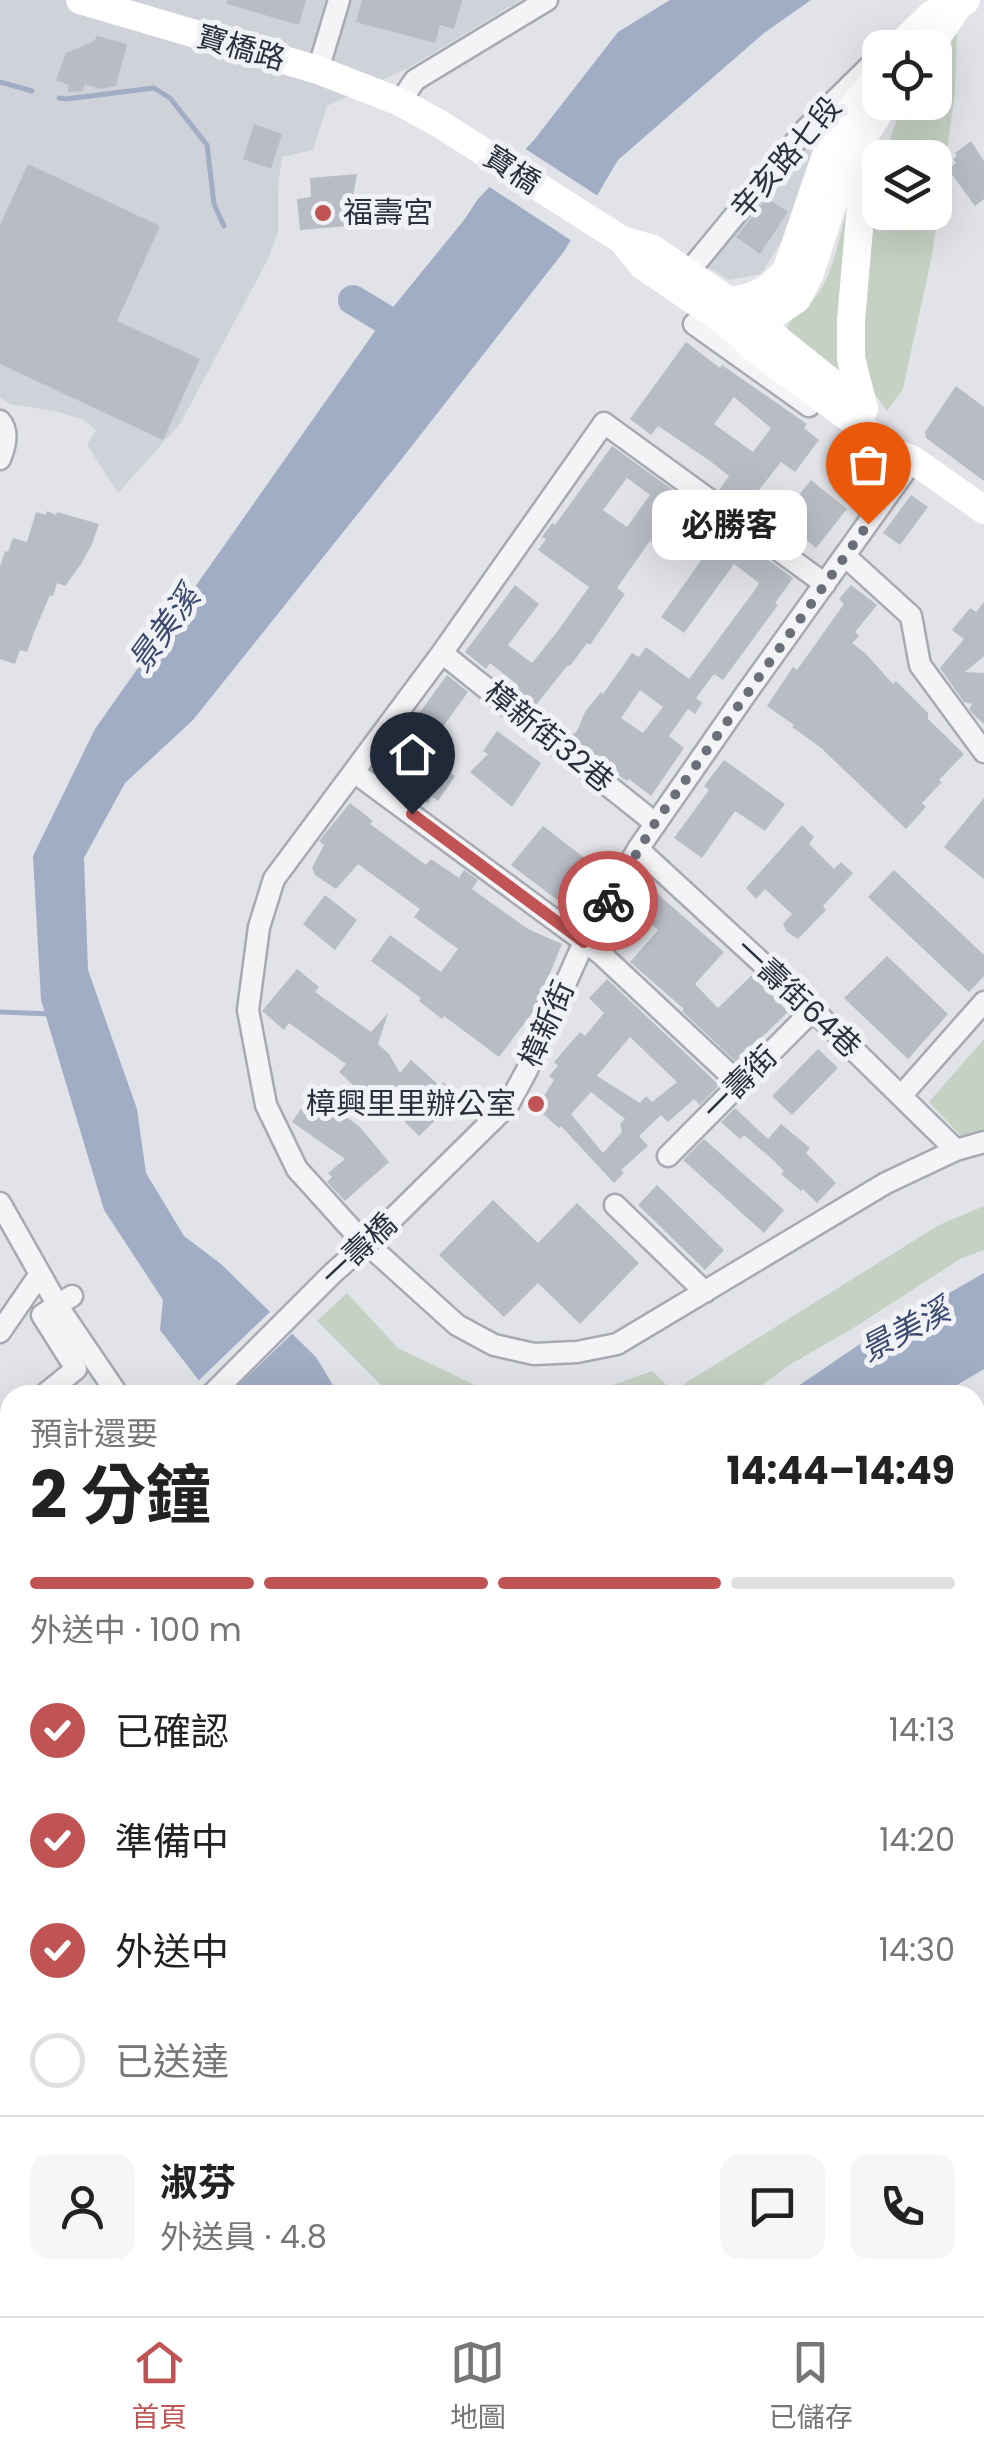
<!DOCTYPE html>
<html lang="zh-TW">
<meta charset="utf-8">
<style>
:root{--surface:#fff;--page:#f6f6f6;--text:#222;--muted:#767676;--line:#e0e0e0;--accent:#c05455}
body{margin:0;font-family:Poppins,"Noto Sans TC",sans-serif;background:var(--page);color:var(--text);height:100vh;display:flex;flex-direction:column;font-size:38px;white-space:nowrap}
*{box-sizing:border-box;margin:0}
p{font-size:32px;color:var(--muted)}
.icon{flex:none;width:55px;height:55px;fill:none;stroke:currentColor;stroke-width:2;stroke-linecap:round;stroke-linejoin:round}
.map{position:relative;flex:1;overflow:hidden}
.details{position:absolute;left:0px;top:1385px;width:985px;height:932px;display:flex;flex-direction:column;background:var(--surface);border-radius:30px 30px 0 0;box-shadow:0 10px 40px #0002}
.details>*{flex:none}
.controls{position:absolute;left:862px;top:30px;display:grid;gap:20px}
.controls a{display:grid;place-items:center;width:90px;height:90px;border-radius:20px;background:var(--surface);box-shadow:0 10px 40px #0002;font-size:50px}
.pin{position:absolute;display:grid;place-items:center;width:85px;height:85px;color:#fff;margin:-102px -42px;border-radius:50% 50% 50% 0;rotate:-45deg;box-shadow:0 0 10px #0007}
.pin .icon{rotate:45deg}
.courier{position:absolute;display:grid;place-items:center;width:100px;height:100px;margin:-50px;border:8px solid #c05455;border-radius:50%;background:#fff;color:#222;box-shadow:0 2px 12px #0007}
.bubble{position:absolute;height:70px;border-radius:20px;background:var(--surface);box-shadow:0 10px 40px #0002;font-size:32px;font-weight:700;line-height:70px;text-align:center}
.overview em{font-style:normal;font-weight:700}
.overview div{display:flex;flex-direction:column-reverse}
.overview{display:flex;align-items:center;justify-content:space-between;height:170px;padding:0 30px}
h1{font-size:65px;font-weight:700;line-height:75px}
.bar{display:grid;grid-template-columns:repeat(4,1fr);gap:15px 10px;align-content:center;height:120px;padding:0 30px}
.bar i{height:12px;border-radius:8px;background:var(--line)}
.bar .on{background:var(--accent)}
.bar p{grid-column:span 4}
.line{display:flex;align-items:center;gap:25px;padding:0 30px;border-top:2px solid var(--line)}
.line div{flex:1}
.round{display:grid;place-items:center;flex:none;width:105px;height:105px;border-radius:20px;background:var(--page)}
ol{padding:0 30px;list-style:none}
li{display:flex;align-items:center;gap:30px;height:110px}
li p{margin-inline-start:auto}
li .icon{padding:10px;border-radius:50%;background:var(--accent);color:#fff;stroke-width:4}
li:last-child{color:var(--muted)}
li i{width:55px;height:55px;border:5px solid var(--line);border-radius:50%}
.tabs{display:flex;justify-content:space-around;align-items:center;height:140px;border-top:2px solid var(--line);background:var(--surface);font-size:28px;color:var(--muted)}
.tabs a{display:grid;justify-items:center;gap:5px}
.tabs .on{color:var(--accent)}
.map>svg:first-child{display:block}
.built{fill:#d0d2da}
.green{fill:#c5d1c3}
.water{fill:#a0adc5}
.pier{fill:#e1e3e8}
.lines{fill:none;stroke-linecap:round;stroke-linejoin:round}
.stream{stroke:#a0adc5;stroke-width:5}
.river{stroke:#a0adc5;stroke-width:30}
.building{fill:#b9bcc5;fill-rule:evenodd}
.street-casing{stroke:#a7aab2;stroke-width:25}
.highway-casing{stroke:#8a8f9d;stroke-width:40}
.street{stroke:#f4f4f7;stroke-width:20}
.secondary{stroke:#fff;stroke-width:28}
.highway{stroke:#fff;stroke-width:35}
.street-bridge-casing{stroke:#a7aab2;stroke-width:25;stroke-linecap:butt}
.street-bridge{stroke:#f4f4f7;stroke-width:20}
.secondary-bridge{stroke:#fff;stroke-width:28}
.done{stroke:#6b6f7a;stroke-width:10;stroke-dasharray:0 18}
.route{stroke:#c05455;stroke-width:12}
.poi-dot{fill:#c05455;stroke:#f1f2f6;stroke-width:4}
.labels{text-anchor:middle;stroke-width:10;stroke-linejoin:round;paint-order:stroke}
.street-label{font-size:30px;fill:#2b303e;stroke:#f1f2f6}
.poi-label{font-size:30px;fill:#2b303e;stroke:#f1f2f6;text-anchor:start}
.water-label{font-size:32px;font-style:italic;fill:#3a4a6e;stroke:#f1f2f6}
</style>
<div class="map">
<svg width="984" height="2316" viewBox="0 0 984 2316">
<rect width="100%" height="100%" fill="#e1e3e8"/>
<!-- built -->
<path class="built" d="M0,0H521L408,68L327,106L313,150L282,157L278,187V232L268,259L180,424L118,493L87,445L96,430L84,420L55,411L9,404L0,397Z
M820,125L793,223L761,274L729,280L708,267L795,153Z"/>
<!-- green -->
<path class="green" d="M957,32L955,93L932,255L903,389L887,411L869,386L862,335L877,193L880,178V212H935V158L885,157L899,111L904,103L935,102V57Z
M852,190L840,303L838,372L791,334L787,327C795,312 811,305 820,291C837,263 843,221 852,190Z
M984,1039V1131L961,1136L929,1102Z
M984,1206V1250L960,1259L855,1327L791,1364L748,1395H585L652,1371L673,1391L939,1225Z
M347,1293L398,1348L495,1395H400L381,1385L317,1321Z
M10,1765V2308H550L551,2316H0V1780Z
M975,2197L984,2203V2316H934L935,2308H975Z"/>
<!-- water -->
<path class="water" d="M670,0H811L764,33L618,160L565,250L404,456L193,720L125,783L84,858L88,970L137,1109L146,1173L184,1236L221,1264L316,1357L339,1395H210L160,1330L163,1300L104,1210L41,1000L33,856L95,729L385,317L464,220L478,199L534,140L618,32Z
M984,1273V1369L940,1395H785L857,1346Z"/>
<!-- pier -->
<path class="pier" d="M521,146L601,198L575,243L485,184Z
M274,1308L296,1330L228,1395H204L195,1384Z"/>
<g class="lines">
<!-- stream -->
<path class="stream" d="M0,82L32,91
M59,98L66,99L154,88L170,98L207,145L214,204L224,226
M0,1012L52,1014
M975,2044L977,2048
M627,2308L628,2316"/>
<!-- river -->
<path class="river" d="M353,300L418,339"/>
</g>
<!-- building -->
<path class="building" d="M227,0H306L299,25L227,4Z
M362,0H462L454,29L440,25L435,43L356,22Z
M97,36L127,44L116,86L100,89L85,84L83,91L68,92V85L56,80L66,53L94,41Z
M254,124L282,134L271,169L243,159Z
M971,141L984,161V199L975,206L948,169L956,163L953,159L957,156L955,153Z
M28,164L160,226L117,321L200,359L163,440L0,364V225Z
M357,174L353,196L347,198L349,226L300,230L297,199L311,197L310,178Z
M767,198L788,212L760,254L736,237Z
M686,342L720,368L722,365L807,424L804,428L819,440L795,472L781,462L758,491L774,502L761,520L719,490L729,476L710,461L658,426L651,435L630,419ZM734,397L771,428L753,452L714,424Z
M956,386L984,407V481L926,438L925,432Z
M612,446L677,493L666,509L675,516L654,544L650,541L617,588L625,594L590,645L587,643L570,666L568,665L535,706L514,689L518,685L490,663L486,669L465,652L515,585L539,604L508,645L532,663L557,632L589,587L538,550L546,539L542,537L552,523L555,525ZM627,478L650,495L627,527L603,510Z
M811,480L847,509L816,548L780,519Z
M911,495L928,507L900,545L883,533Z
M47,511L56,515L57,512L99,524L92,544L81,564L65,586L57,583L53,596L50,595L33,635L27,652L20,650L15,664L0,659V566L5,551L8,552L13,538L27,542L36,512L46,515Z
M724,528L793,578L775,603L778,605L723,680L714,674L696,698L702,703L695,714L688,709L669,736L684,748L651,796L629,779L627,781L615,773L617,769L594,755L571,736L577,731L585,712L601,692L603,694L632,653L639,657L646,647L689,679L757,587L759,583L734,564L684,633L661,617ZM640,690L663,707L643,733L621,718Z
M851,585L877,605L855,632L859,636L852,643L866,654L893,684L896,681L928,713V719L964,754L939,780L942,782L922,803L926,807L906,829L820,747L792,727L794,725L767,706L793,667L797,670L844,604L839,599Z
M984,602V656L965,672L984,673V724L974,715L969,709L972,704L964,702L940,668L964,639L952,630L970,608L976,612Z
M447,675L468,692L440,731L418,715Z
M497,731L541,763L512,807L470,772L488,754L483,751Z
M399,734L455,776L438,801L432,797L428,804L399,781L395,785L374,767Z
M724,760L785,804L765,831L735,811L702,858L674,838L709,790L704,786Z
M984,798V879L944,847Z
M350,803L373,821L370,824L426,865L431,859L459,878L464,870L478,880L472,889L528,929L562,944L535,1009L499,1057L444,1016L442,1019L419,1001L421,998L371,961L390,935L441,972L458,949L414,917L420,909L358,864L336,889L315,875L312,868L324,845L319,841Z
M802,825L814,837L809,844L834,869L841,862L853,873L823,906L826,910L798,939L787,932L783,924L792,914L765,889L756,899L746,888Z
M543,826L599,869L568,908L511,865Z
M894,870L984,955V976L969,992L868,897Z
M644,882L724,952L695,984L718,1008L752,975L788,1012L736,1062L682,1011L684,1009L630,962L658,930L626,902Z
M325,895L357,920L335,950L303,924Z
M887,956L948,1014L908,1059L844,998Z
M297,969L319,987L315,992L371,1032L388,1013L378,1044L389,1054L400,1073L411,1060L440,1086L443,1082L458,1098L419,1136L404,1121L409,1115L377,1086L365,1096L339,1072L346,1064L289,1023L284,1030L262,1011Z
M607,979L719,1085L700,1105L694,1099L668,1122L661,1115L639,1136L648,1146L621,1170L624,1173L614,1183L561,1126L559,1128L536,1108L554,1080L549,1076L558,1066L554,1062L580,1032L585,1036L604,1013L589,998ZM630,1037L677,1082L652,1102L646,1096L640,1103L597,1076ZM591,1092L625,1119L620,1124L622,1132L603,1153L571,1114Z
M818,1049L838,1068L792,1115L772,1096Z
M312,1093L359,1126L389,1162L345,1201L327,1182L332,1177L328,1173L345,1159L292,1122Z
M735,1108L768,1139L781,1124L810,1148L806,1153L836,1183L817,1203L803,1189L801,1191L781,1174L784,1171L774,1161L744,1135L740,1139L721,1122Z
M704,1139L784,1210L764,1233L683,1160Z
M657,1185L724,1250L705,1270L638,1205Z
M493,1200L538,1243L577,1203L639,1263L580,1324L538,1283L504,1317L439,1255Z"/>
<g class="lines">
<!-- street casing -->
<g class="street-casing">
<path id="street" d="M318,70L339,0
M400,102L415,80L547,0
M695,264L806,129L880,56
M694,324L809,406
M0,421C9,431 5,447 0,459
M845,556L911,616L920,665L984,752
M825,584L604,423L442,653L274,879L259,927L248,1010L266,1105L297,1169L354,1232L457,1325L494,1345L534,1354L577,1352L617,1344L886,1183L956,1150L984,1142
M442,653L655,823
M354,772L601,954L740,1084
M638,849L813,1010L956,1150
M901,1096L984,1002
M668,1156L813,1010
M0,1203L61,1311L118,1395
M615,1205L705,1292
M376,1235L508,1105L526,1072L584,942L638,849L745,695L913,460
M0,1332L40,1274
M44,1395L76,1369L42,1315L72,1296
M211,1395L333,1273
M10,1438C5,1449 6,1460 10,1470
M612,2308V2316"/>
</g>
<!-- highway casing -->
<g class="highway-casing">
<path id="highway" d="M0,1613L10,1616
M0,1673L10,1676
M975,2071L984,2077
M975,2132L984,2139"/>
</g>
<!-- street -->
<use href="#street" class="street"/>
<!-- secondary -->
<path class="secondary" d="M80,0L318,70L400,102L440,124L622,240
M897,48L932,14L959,5L966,0
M926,48L939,34L959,5
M729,301C754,298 771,290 787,269L828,149L850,111L880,73
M746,314L841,390
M718,317L739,333L753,348L897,453L913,460L984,510
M739,333L759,324L797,299L810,273L845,166L886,102
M864,409L851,358V321L863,181L865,133"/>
<!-- highway -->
<use href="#highway" class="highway"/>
<!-- street-bridge casing -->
<g class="street-bridge-casing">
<path id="street-bridge" d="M333,1273L376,1235"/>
</g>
<!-- street-bridge -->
<use href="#street-bridge" class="street-bridge"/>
<!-- secondary-bridge -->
<path class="secondary-bridge" d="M622,240L643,266L718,317
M622,240L653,249L729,301"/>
</g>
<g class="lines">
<!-- done -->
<path class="done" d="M608,901L655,823L868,524"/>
<!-- route -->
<path class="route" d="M412,814L584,942L608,901"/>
</g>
<!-- markers -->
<g class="poi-dot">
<circle cx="323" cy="213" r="10"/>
<circle cx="536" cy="1104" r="10"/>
</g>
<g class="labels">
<!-- street labels -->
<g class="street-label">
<text transform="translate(241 48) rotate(16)" y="10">寶橋路</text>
<text transform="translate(786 158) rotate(-49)" y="10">辛亥路七段</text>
<text transform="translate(512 170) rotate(33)" y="10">寶橋</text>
<text transform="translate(549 737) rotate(39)" y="10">樟新街32巷</text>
<text transform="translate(798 998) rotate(43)" y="10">一壽街64巷</text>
<text transform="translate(547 1024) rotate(-66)" y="10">樟新街</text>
<text transform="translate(740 1083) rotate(-45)" y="10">一壽街</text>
<text transform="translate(359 1250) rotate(-43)" y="10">一壽橋</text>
</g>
<!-- poi labels -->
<g class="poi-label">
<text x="343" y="223">福壽宮</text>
<text x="516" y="1114" text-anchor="end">樟興里里辦公室</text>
</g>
<!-- water labels -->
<g class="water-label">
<text transform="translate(164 629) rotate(-54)" y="11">景美溪</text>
<text transform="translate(905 1330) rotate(-28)" y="11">景美溪</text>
</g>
</g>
</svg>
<div class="controls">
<a><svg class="icon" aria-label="locate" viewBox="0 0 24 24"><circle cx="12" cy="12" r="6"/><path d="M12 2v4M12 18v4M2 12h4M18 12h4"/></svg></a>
<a><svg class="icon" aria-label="layers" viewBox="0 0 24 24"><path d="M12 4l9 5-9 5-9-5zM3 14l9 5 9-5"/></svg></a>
</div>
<div class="pin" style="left:868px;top:524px;background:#ea580c"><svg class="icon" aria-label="bag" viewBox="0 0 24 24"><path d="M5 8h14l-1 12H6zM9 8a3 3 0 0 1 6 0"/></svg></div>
<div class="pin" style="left:412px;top:814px;background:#1f2937"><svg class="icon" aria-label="home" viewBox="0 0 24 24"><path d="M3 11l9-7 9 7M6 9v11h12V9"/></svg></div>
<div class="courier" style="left:608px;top:901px"><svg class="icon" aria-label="bike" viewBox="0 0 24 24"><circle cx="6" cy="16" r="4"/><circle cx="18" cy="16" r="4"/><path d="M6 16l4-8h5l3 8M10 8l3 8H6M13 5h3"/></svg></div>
<div class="bubble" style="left:652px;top:490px;width:155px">必勝客</div>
<section class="details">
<div class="overview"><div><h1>2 分鐘</h1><p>預計還要</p></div><em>14:44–14:49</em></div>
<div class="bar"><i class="on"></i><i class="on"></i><i class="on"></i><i></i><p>外送中 · 100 m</p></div>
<ol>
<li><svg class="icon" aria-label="check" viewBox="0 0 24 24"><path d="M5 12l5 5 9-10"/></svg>已確認<p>14:13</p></li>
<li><svg class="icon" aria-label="check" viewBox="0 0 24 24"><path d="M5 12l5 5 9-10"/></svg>準備中<p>14:20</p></li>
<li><svg class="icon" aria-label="check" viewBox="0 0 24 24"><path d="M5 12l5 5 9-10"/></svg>外送中<p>14:30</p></li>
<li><i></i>已送達</li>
</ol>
<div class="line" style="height:180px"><a class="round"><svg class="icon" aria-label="person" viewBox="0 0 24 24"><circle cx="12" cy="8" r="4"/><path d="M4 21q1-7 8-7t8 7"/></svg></a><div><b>淑芬</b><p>外送員 · 4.8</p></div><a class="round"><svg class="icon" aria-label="chat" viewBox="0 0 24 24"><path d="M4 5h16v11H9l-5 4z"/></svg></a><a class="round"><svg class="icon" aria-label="phone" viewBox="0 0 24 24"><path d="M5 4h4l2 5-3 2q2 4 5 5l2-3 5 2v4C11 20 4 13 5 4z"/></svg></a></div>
</section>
</div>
<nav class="tabs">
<a class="on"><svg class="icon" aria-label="home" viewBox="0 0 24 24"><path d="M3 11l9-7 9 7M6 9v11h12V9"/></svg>首頁</a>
<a><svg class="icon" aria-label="map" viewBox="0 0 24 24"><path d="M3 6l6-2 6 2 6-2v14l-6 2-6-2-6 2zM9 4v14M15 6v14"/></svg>地圖</a>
<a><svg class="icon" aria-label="saved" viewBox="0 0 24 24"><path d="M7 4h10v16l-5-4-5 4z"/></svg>已儲存</a>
</nav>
